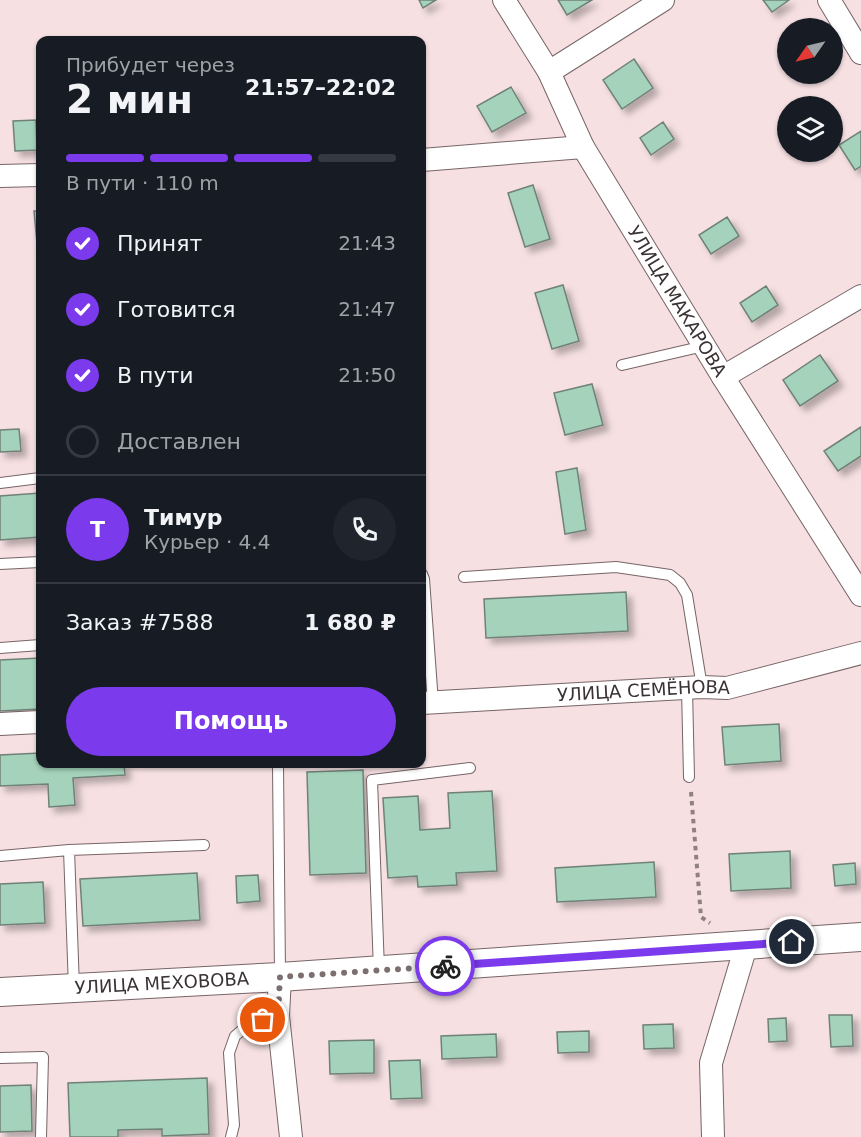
<!DOCTYPE html>
<html lang="ru">
<meta charset="utf-8">
<style>
:root{--surface:#171b24;--page:#20242c;--text:#f1f3f6;--muted:#9ea1a6;--line:#363941;--accent:#7c3aed}
body{margin:0;font-family:"DejaVu Sans",sans-serif;background:var(--page);color:var(--text);height:100vh;display:flex;flex-direction:column;font-size:22px;white-space:nowrap}
*{box-sizing:border-box;margin:0}
p{font-size:20px;color:var(--muted)}
.icon{flex:none;width:33px;height:33px;fill:none;stroke:currentColor;stroke-width:2;stroke-linecap:round;stroke-linejoin:round}
.map{position:relative;flex:1;overflow:hidden}
.details{position:absolute;left:36px;top:36px;width:390px;height:732px;display:flex;flex-direction:column;background:var(--surface);border-radius:12px;box-shadow:0 2px 4px #0004}
.details>*{flex:none}
.needle{width:39px;rotate:236deg}
.fabs{position:absolute;left:777px;top:18px;display:grid;gap:12px}
.fabs a{display:grid;place-items:center;width:66px;height:66px;border-radius:50%;background:var(--surface);box-shadow:0 2px 4px #0004;font-size:30px}
.pin{position:absolute;display:grid;place-items:center;width:51px;height:51px;color:#fff;margin:-26px;border:3px solid #fff;border-radius:50%;box-shadow:0 2px 6px #0007}
.courier{position:absolute;display:grid;place-items:center;width:60px;height:60px;margin:-30px;border:4px solid #7c3aed;border-radius:50%;background:#fff;color:#222;box-shadow:0 2px 8px #0007}
.summary em{font-style:normal;font-weight:700}
.summary div{display:flex;flex-direction:column-reverse}
.summary{display:flex;align-items:center;justify-content:space-between;height:102px;padding:0 30px}
h1{font-size:39px;font-weight:700;line-height:45px}
.bar{display:grid;grid-template-columns:repeat(4,1fr);gap:9px 6px;align-content:center;height:72px;padding:0 30px}
.bar i{height:8px;border-radius:4px;background:var(--line)}
.bar .active{background:var(--accent)}
.bar p{grid-column:span 4}
.line{display:flex;align-items:center;gap:15px;padding:0 30px;border-top:2px solid var(--line)}
.line div{flex:1}
.round{display:grid;place-items:center;flex:none;width:63px;height:63px;border-radius:32px;background:var(--page)}
ol{padding:0 30px;list-style:none}
li{display:flex;align-items:center;gap:18px;height:66px}
li p{margin-inline-start:auto}
li .icon{padding:6px;border-radius:50%;background:var(--accent);color:#fff;stroke-width:4}
li:last-child{color:var(--muted)}
li i{width:33px;height:33px;border:3px solid var(--line);border-radius:50%}
.button{display:flex;gap:12px;margin-top:auto;padding:12px 30px}
.button a{flex:1;height:69px;border-radius:36px;background:var(--accent);color:#fff;font-size:24px;font-weight:700;line-height:69px;text-align:center}
.map>svg:first-child{display:block}
.building{fill:#a4d2ba;stroke:#708278;stroke-width:1.5;filter:url(#shadow)}
.lines{fill:none;stroke-linecap:round;stroke-linejoin:round}
.service-casing{stroke:#776466;stroke-width:12}
.minor-casing{stroke:#776466;stroke-width:24}
.tertiary-casing{stroke:#776466;stroke-width:30}
.path{stroke:#8f8182;stroke-width:4;stroke-dasharray:4.5 4.5;stroke-linecap:butt}
.service{stroke:#fff;stroke-width:10}
.minor{stroke:#fff;stroke-width:22}
.tertiary{stroke:#fff;stroke-width:28}
.done{stroke:#7c6f70;stroke-width:6;stroke-dasharray:0 10.8}
.route{stroke:#7c3aed;stroke-width:8}
.labels{text-anchor:middle;stroke-width:6;stroke-linejoin:round;paint-order:stroke}
.street-label{font-size:18px;fill:#3a3233;stroke:#fdf0f1}
</style>
<div class="map">
<svg width="861" height="1137" viewBox="0 0 861 1137">
<defs>
<filter id="shadow"><feDropShadow dx="5.5" dy="5.5" stdDeviation="3" flood-color="#0004"/></filter>
</defs>
<rect width="100%" height="100%" fill="#f6e0e2"/>
<!-- building -->
<path class="building" d="M419,0H436L423,8Z
M558,0H592L567,15Z
M763,0H789L772,12Z
M788,46V66L779,51Z
M634,59L653,88L622,109L603,80Z
M511,87L526,113L492,132L477,106Z
M36,120L37,150L15,151L13,121Z
M663,122L674,139L651,155L640,138Z
M861,131V166L855,170L839,145Z
M533,185L550,239L525,247L508,193Z
M34,211H40V243H37Z
M727,217L739,236L711,254L699,235Z
M563,285L579,341L552,349L535,293Z
M766,286L778,305L752,322L740,303Z
M820,355L838,381L800,406L783,380Z
M592,384L603,425L565,435L554,393Z
M861,427V456L838,471L824,451Z
M19,429L21,451L0,452V430Z
M577,468L586,530L565,534L556,472Z
M40,493V537L0,540V496Z
M626,592L628,631L486,638L484,599Z
M40,658V709L0,711V660Z
M779,724L781,761L725,765L722,727Z
M40,753V764H124L125,775L73,778L75,805L49,807L48,784L0,786V755Z
M363,770L366,873L310,875L307,772Z
M492,791L497,871L456,873L457,885L418,887L417,876L388,878L383,798L418,796L420,830L450,828L448,793Z
M790,851L791,888L731,891L729,854Z
M654,862L656,897L557,902L555,868Z
M855,863L856,884L835,886L833,865Z
M197,873L200,920L83,926L80,879Z
M258,875L260,901L237,903L236,876Z
M43,882L45,923L0,925V884Z
M829,1015H852L853,1046L831,1047Z
M786,1018L787,1041L769,1042L768,1019Z
M673,1024L674,1048L644,1049L643,1025Z
M589,1031V1052L558,1053L557,1032Z
M496,1034L497,1057L442,1059L441,1036Z
M374,1040V1073L330,1074L329,1041Z
M420,1060L422,1098L391,1099L389,1061Z
M207,1078L209,1134L162,1136V1129L118,1130V1137H70L68,1083Z
M31,1085L32,1131L0,1132V1086Z"/>
<g class="lines">
<!-- service casing -->
<g class="service-casing">
<path id="service" d="M622,365L704,346
M0,483L40,478
M0,564L40,562
M422,574L424,579L433,703
M464,577L616,567L670,575L680,583L687,595L702,687
M0,648L40,645
M687,689L689,777
M278,764L280,976
M69,850L74,988
M0,856L69,850L204,845
M379,970L372,780L470,768
M0,1058L43,1057L41,1137
M231,1137L234,1125L229,1053L235,1036L249,1024L278,1016"/>
</g>
<!-- minor casing -->
<g class="minor-casing">
<g id="minor">
<path id="s1" d="M504,0L549,72L583,147L723,377L861,595"/>
<path d="M829,0L861,53"/>
<path d="M549,72L663,0"/>
<path d="M422,160L583,147"/>
<path d="M0,176L40,175"/>
<path d="M723,377L861,296"/>
<path id="s2" d="M422,703L702,687L727,688L861,653"/>
<path d="M0,724L40,722"/>
<path d="M280,977L278,1016L291,1137"/>
<path d="M713,1137L711,1063L746,946"/>
</g>
</g>
<!-- tertiary casing -->
<g class="tertiary-casing">
<g id="tertiary">
<path id="s3" d="M0,992L280,977L861,937"/>
</g>
</g>
<!-- path -->
<path class="path" d="M691,792L701,917L710,923"/>
<!-- service -->
<use href="#service" class="service"/>
<!-- minor -->
<use href="#minor" class="minor"/>
<!-- tertiary -->
<use href="#tertiary" class="tertiary"/>
</g>
<g class="lines">
<!-- done -->
<path class="done" d="M263,1020L278,1016L280,977L445,966"/>
<!-- route -->
<path class="route" d="M445,966L792,942"/>
</g>
<g class="labels">
<!-- street labels -->
<g class="street-label">
<text dy="6" stroke="none"><textPath href="#s1" startOffset="348">УЛИЦА МАКАРОВА</textPath></text>
<text dy="6" stroke="none"><textPath href="#s2" startOffset="222">УЛИЦА СЕМЁНОВА</textPath></text>
<text dy="6" stroke="none"><textPath href="#s3" startOffset="162">УЛИЦА МЕХОВОВА</textPath></text>
</g>
</g>
</svg>
<div class="fabs">
<a><svg class="needle" viewBox="-14 -14 28 28"><path d="M0-13l5 13h-10z" fill="#e53935"/><path d="M0 13l5-13h-10z" fill="#9ea1a6"/></svg></a>
<a><svg class="icon" aria-label="layers" viewBox="0 0 24 24"><path d="M12 4l9 5-9 5-9-5zM3 14l9 5 9-5"/></svg></a>
</div>
<div class="pin" style="left:263px;top:1020px;background:#ea580c"><svg class="icon" aria-label="bag" viewBox="0 0 24 24"><path d="M5 8h14l-1 12H6zM9 8a3 3 0 0 1 6 0"/></svg></div>
<div class="pin" style="left:792px;top:942px;background:#1f2937"><svg class="icon" aria-label="home" viewBox="0 0 24 24"><path d="M3 11l9-7 9 7M6 9v11h12V9"/></svg></div>
<div class="courier" style="left:445px;top:966px"><svg class="icon" aria-label="bike" viewBox="0 0 24 24"><circle cx="6" cy="16" r="4"/><circle cx="18" cy="16" r="4"/><path d="M6 16l4-8h5l3 8M10 8l3 8H6M13 5h3"/></svg></div>
<section class="details">
<div class="summary"><div><h1>2 мин</h1><p>Прибудет через</p></div><em>21:57–22:02</em></div>
<div class="bar"><i class="active"></i><i class="active"></i><i class="active"></i><i></i><p>В пути · 110 m</p></div>
<ol>
<li><svg class="icon" aria-label="check" viewBox="0 0 24 24"><path d="M5 12l5 5 9-10"/></svg>Принят<p>21:43</p></li>
<li><svg class="icon" aria-label="check" viewBox="0 0 24 24"><path d="M5 12l5 5 9-10"/></svg>Готовится<p>21:47</p></li>
<li><svg class="icon" aria-label="check" viewBox="0 0 24 24"><path d="M5 12l5 5 9-10"/></svg>В пути<p>21:50</p></li>
<li><i></i>Доставлен</li>
</ol>
<div class="line" style="height:108px"><b class="round" style="background:var(--accent);color:#fff">Т</b><div><b>Тимур</b><p>Курьер · 4.4</p></div><a class="round"><svg class="icon" aria-label="phone" viewBox="0 0 24 24"><path d="M5 4h4l2 5-3 2q2 4 5 5l2-3 5 2v4C11 20 4 13 5 4z"/></svg></a></div>
<div class="line" style="height:78px"><div>Заказ #7588</div><b>1 680 ₽</b></div>
<div class="button"><a>Помощь</a></div>
</section>
</div>
